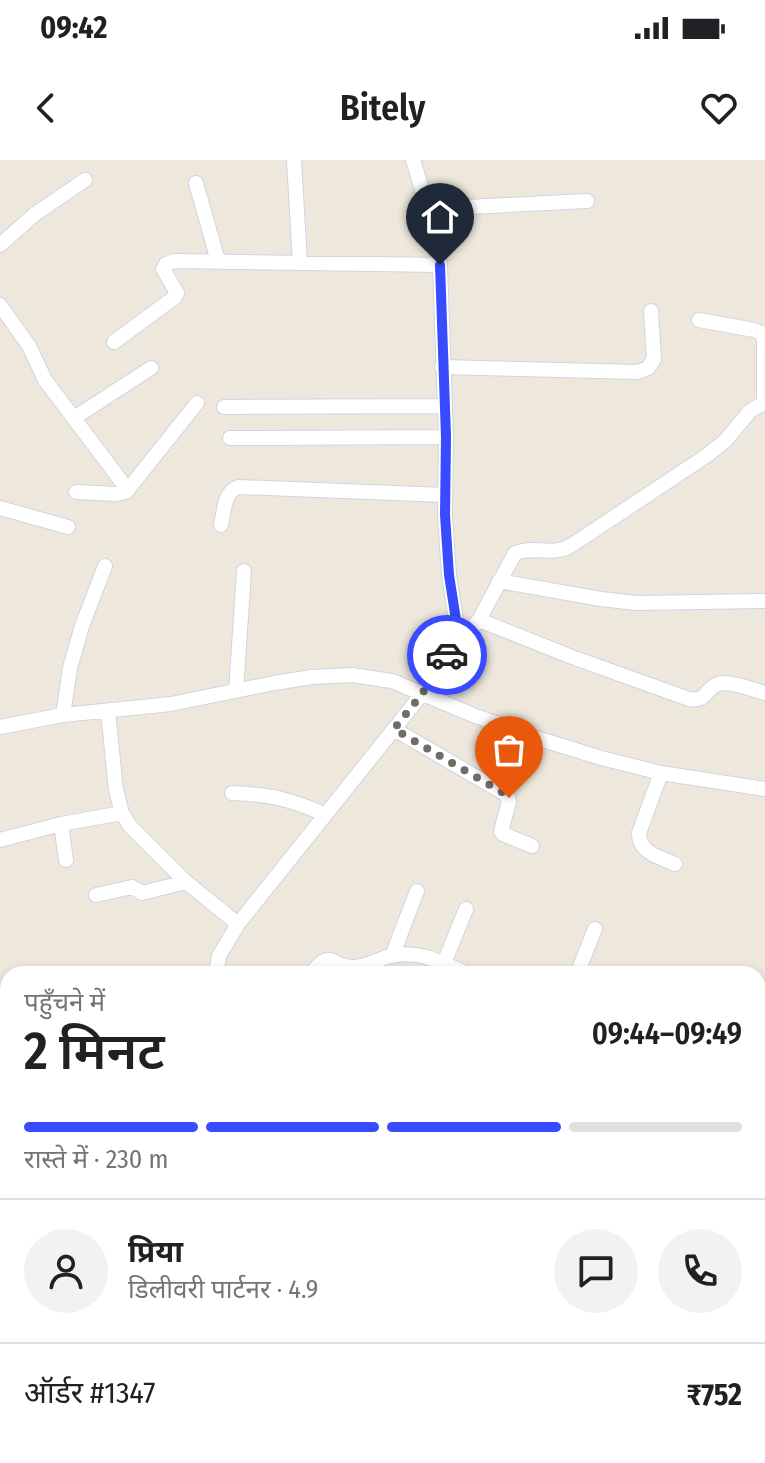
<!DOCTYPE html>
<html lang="hi">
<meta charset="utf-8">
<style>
:root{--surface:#fff;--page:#f2f2f2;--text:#202124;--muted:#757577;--line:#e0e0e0;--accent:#384bff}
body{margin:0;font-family:"Fira Sans Condensed","Noto Sans Devanagari",sans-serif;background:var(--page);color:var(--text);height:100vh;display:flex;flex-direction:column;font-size:30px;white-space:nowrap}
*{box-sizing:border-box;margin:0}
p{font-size:26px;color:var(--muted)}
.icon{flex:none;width:44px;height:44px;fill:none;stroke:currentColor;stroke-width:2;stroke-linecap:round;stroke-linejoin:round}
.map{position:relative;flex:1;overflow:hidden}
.details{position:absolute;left:0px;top:806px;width:766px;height:498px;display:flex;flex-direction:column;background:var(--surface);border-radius:24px 24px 0 0;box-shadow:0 4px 12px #0003}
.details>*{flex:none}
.pin{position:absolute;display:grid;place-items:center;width:68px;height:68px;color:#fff;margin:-82px -34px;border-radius:50% 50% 50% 0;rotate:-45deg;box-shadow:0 0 8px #0007}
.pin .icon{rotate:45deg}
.courier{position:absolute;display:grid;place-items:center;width:80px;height:80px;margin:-40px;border:6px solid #384bff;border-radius:50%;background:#fff;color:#222;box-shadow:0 2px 10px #0007}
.overview em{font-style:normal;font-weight:600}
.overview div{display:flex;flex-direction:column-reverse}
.overview{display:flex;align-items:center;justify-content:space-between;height:136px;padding:0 24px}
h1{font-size:52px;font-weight:600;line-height:60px}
.bar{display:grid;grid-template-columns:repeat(4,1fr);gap:12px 8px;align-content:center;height:96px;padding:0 24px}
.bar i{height:10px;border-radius:6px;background:var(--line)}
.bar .active{background:var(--accent)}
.bar p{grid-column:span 4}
.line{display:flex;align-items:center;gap:20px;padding:0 24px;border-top:2px solid var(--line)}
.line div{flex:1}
.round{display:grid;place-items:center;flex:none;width:84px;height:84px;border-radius:42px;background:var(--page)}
.status{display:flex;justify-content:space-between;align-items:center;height:56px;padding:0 40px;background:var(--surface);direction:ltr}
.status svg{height:22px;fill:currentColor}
header{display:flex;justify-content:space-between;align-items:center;height:104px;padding:0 24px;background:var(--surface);font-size:36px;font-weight:600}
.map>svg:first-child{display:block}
.pitch{fill:#bff28e}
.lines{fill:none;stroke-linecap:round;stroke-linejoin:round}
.street-casing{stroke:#d1d3e5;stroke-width:16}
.secondary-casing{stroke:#d1d3e5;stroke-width:22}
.path{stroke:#ccc;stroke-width:2;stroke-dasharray:6 4;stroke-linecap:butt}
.street{stroke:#fff;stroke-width:14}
.secondary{stroke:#fff;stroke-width:20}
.done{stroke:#6f6d69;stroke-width:8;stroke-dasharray:0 14.4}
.route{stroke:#384bff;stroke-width:10}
</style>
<div class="status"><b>09:42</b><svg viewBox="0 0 49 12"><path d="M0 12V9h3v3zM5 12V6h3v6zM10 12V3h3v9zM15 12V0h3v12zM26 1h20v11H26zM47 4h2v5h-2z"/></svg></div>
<header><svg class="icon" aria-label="back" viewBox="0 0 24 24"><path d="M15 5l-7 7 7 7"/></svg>Bitely<svg class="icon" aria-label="heart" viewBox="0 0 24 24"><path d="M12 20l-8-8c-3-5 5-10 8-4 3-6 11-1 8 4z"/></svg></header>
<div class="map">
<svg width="765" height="1303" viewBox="0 0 765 1303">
<rect width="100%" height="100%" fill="#eee8dc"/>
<!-- pitch -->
<path class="pitch" d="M8,1134V1199L0,1201V1137Z"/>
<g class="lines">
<!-- street casing -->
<g class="street-casing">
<path id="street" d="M294,0L300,102
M413,0L432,62L440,105L446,277L445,355L449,415L459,479
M196,23L218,101
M428,49L587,41
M0,85L35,54L85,20
M0,145L29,186L45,220L128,330
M699,160L754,170L761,173L764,180V242
M114,182L175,137L177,133L163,109L166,104L175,101L440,105
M442,207L638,212L648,208L654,199L651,151
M224,247L444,246
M74,258L151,208
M230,278L446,277
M76,332L116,334L126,332L197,243
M0,348L68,367
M221,365C224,352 224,332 238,327L445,335
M499,421L601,439L636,443L765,441
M479,460L572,497L689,539C708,542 704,529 718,524C728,520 754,530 765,533
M236,531L244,411
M108,551L116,630L122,653L130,666L186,722L238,764
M63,555L70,508L82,466L105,406
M0,567L63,555L171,544L274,523L312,517L352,515L392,521L473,555L543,580L601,598L661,613L765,629
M394,569L507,635L509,642L501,671L503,674L532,686
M661,613L639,673C639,693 659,697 675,704
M232,633C271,635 287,638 324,654
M61,664L66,700
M0,680L61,664L122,653
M96,735L132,727L142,733L186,722
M392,796L417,731
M444,803L466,749
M216,814L219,796L238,764L422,534L454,485L479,460L515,393C536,385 552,397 572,385L706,296L725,281L750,251L765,242
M311,814C332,786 331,808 354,807C366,807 379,799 390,796C419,789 442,803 468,814
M577,814L595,769
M0,939L8,937
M758,957L765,953
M758,1060H765
M0,1088L8,1086
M758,1234H765
M754,1296V1303
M358,1303L394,1298"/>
</g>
<!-- secondary casing -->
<g class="secondary-casing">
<path id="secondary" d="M0,850L8,852
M228,1296L229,1303
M155,1303L159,1296"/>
</g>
<!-- path -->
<path class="path" d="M0,1204L8,1202"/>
<!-- street -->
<use href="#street" class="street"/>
<!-- secondary -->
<use href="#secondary" class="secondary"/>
</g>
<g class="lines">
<!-- done -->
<path class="done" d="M447,495L422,534L394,569L507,635L509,638"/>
<!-- route -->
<path class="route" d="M440,105L446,277L445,355L449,415L459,479L447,495"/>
</g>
</svg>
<div class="pin" style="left:509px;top:638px;background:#ea580c"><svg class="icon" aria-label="bag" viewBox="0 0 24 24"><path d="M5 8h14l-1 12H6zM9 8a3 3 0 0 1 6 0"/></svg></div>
<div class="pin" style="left:440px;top:105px;background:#1f2937"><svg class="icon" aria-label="home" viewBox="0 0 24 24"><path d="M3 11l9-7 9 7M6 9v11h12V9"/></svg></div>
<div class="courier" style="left:447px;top:495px"><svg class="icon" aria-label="car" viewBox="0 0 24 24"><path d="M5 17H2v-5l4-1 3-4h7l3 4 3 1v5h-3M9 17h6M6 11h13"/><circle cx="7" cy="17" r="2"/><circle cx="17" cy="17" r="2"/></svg></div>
<section class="details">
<div class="overview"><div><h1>2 मिनट</h1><p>पहुँचने में</p></div><em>09:44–09:49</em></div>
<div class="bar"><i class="active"></i><i class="active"></i><i class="active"></i><i></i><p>रास्ते में · 230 m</p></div>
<div class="line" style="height:144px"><a class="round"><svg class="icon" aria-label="person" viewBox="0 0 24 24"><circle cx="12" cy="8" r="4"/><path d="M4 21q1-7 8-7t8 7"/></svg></a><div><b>प्रिया</b><p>डिलीवरी पार्टनर · 4.9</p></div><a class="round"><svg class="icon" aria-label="chat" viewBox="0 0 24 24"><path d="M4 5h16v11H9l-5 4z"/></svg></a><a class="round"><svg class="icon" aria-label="phone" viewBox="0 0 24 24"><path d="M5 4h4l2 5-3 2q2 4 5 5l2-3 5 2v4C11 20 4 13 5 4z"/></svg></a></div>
<div class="line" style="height:104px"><div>ऑर्डर #1347</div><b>₹752</b></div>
</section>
</div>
